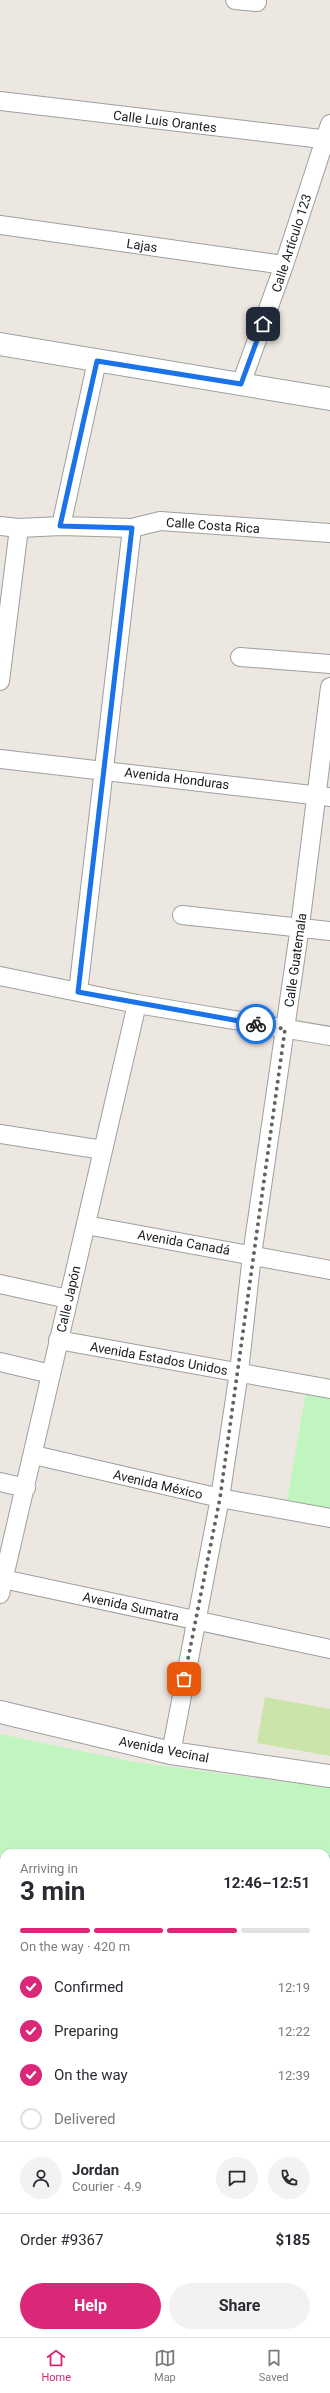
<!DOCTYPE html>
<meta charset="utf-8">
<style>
:root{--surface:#fff;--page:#f2f2f3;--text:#2b2b33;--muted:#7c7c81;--line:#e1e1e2;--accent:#db2777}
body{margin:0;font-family:Roboto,sans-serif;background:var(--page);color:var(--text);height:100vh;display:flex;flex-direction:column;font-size:15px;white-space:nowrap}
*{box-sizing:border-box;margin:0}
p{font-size:13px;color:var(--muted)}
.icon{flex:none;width:22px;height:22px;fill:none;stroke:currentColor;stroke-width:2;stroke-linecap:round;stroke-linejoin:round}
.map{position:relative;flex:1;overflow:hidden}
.side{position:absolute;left:0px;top:1849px;width:330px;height:488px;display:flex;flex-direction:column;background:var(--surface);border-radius:12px 12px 0 0;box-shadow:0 1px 3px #0004}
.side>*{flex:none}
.pin{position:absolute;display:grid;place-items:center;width:34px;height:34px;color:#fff;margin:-17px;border-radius:8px;box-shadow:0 2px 6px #0006}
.courier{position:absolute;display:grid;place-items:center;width:40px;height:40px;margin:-20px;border:3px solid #1a73e8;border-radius:50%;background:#fff;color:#222;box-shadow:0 1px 5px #0007}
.headline em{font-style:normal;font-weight:700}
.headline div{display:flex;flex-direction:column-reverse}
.headline{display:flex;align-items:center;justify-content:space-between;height:68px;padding:0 20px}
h1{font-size:26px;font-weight:700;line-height:30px}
.bar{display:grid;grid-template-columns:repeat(4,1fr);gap:6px 4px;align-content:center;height:48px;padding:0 20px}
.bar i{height:5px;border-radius:3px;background:var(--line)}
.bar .on{background:var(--accent)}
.bar p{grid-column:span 4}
.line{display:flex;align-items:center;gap:10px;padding:0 20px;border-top:1px solid var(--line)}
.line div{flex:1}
.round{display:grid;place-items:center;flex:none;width:42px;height:42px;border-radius:21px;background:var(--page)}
ol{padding:0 20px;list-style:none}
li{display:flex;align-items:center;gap:12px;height:44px}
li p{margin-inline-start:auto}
li .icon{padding:4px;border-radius:50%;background:var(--accent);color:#fff;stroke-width:4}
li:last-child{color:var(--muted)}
li i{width:22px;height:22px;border:2px solid var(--line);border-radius:50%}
.primary-button{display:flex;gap:8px;margin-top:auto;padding:8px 20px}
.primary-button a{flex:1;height:46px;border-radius:24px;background:var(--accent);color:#fff;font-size:16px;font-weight:700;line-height:46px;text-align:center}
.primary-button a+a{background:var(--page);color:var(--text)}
.tabs{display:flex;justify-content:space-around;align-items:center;height:56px;border-top:1px solid var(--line);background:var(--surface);font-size:11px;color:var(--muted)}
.tabs a{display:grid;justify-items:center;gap:2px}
.tabs .on{color:var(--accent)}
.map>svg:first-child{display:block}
.grass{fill:#cbe4aa}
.park{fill:#c0f5c0}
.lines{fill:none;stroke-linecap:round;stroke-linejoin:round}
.river{stroke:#a4cfd7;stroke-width:32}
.minor-casing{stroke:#9f9f9f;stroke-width:20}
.tertiary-casing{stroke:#9f9f9f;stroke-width:24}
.minor{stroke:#fff;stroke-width:18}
.tertiary{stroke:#fff;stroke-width:22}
.done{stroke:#646360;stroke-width:4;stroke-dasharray:0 7.2}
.route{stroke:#1a73e8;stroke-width:5}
.labels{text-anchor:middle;stroke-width:3;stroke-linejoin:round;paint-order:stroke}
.street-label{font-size:13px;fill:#1b1b1b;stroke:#fff}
</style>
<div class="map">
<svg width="330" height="2337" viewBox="0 0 330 2337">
<rect width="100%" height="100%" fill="#ece8e1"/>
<!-- grass -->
<path class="grass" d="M265,1697L330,1709V1756L257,1743Z"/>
<!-- park -->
<path class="park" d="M307,1386L330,1390V1511L286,1506Z
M0,1734L134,1762L330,1788V1863L326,1871V1853H4V2002L0,2000Z
M327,2273L330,2274V2332L326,2330Z"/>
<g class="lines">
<!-- river -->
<path class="river" d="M326,1879L330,1871
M326,2303L330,2304"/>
<!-- minor casing -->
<g class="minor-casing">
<path id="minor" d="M235,0L257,2
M0,101L330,140
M0,225L284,265
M241,384L284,265L330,124
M0,526L19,528L61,526L132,528L160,521L330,533
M61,526L97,361
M240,657L330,664
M0,681L19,528
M0,759L330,797
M182,915L330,931
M0,976L137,1004L330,1036
M78,992L132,528
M0,1134L103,1150
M86,1225L330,1270
M0,1284L68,1299
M58,1340L330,1389
M0,1362L51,1374
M34,1455L220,1498L330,1518
M0,1482L26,1488
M3,1579L330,1649
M0,1594L137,1004
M171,1753L220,1498L239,1372L252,1255L300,926L330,687
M326,1969L330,1970
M0,2063L4,2065
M326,2112L330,2113
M0,2133L4,2125
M326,2229L330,2219
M326,2260L330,2261
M287,2333L294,2337
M16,2337L18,2333
M100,2337L102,2333"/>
</g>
<!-- tertiary casing -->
<g class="tertiary-casing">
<path id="tertiary" d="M0,344L330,399
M0,1712L171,1753L330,1776"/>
</g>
<!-- minor -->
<use href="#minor" class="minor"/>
<!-- tertiary -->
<use href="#tertiary" class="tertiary"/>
</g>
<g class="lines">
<!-- done -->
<path class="done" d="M184,1679L220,1498L285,1029L256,1024"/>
<!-- route -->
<path class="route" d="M256,1024L78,992L132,528L60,526L97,361L241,384L263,324"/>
</g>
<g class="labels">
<!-- street labels -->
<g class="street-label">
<text transform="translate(165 121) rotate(7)" y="5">Calle Luis Orantes</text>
<text transform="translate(291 243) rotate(-72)" y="5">Calle Artículo 123</text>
<text transform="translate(142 245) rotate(8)" y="5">Lajas</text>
<text transform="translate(213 525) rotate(4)" y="5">Calle Costa Rica</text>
<text transform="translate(177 778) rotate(7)" y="5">Avenida Honduras</text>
<text transform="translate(295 960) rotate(-82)" y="5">Calle Guatemala</text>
<text transform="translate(184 1242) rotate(10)" y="5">Avenida Canadá</text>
<text transform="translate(68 1299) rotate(-77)" y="5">Calle Japón</text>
<text transform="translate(159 1358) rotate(10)" y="5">Avenida Estados Unidos</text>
<text transform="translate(158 1484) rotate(13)" y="5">Avenida México</text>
<text transform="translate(131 1606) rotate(12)" y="5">Avenida Sumatra</text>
<text transform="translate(164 1749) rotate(11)" y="5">Avenida Vecinal</text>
</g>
</g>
</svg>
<div class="pin" style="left:184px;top:1679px;background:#ea580c"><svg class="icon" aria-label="bag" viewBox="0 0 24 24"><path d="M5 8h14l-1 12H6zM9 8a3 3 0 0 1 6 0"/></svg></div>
<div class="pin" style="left:263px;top:324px;background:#1f2937"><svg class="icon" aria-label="home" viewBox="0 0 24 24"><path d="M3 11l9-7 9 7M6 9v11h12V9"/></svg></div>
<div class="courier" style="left:256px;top:1024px"><svg class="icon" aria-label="bike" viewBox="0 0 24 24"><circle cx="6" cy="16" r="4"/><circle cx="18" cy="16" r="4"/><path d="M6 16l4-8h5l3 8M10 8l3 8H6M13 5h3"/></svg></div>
<section class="side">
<div class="headline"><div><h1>3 min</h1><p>Arriving in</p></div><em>12:46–12:51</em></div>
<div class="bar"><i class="on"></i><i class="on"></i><i class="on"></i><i></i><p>On the way · 420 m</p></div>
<ol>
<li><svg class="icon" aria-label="check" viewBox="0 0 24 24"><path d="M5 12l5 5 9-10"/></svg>Confirmed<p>12:19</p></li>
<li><svg class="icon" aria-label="check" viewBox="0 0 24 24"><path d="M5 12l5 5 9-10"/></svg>Preparing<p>12:22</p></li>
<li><svg class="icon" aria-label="check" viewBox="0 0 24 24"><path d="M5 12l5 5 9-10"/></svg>On the way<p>12:39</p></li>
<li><i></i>Delivered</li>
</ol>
<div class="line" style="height:72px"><a class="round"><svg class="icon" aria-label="person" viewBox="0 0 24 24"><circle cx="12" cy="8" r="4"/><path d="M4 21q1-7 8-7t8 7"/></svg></a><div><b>Jordan</b><p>Courier · 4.9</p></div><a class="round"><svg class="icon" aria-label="chat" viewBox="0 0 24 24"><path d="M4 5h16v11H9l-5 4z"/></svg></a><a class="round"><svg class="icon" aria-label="phone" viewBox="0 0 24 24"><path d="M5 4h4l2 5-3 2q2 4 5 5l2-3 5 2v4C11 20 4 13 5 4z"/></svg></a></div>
<div class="line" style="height:52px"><div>Order #9367</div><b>$185</b></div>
<div class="primary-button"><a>Help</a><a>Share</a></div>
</section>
</div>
<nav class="tabs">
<a class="on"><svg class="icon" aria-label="home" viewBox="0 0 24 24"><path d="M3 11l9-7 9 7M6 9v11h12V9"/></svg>Home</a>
<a><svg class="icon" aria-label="map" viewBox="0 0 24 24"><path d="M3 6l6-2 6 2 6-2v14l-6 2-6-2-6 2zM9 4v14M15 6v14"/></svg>Map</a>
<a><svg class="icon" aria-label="saved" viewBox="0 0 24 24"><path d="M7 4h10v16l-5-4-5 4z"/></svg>Saved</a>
</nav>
